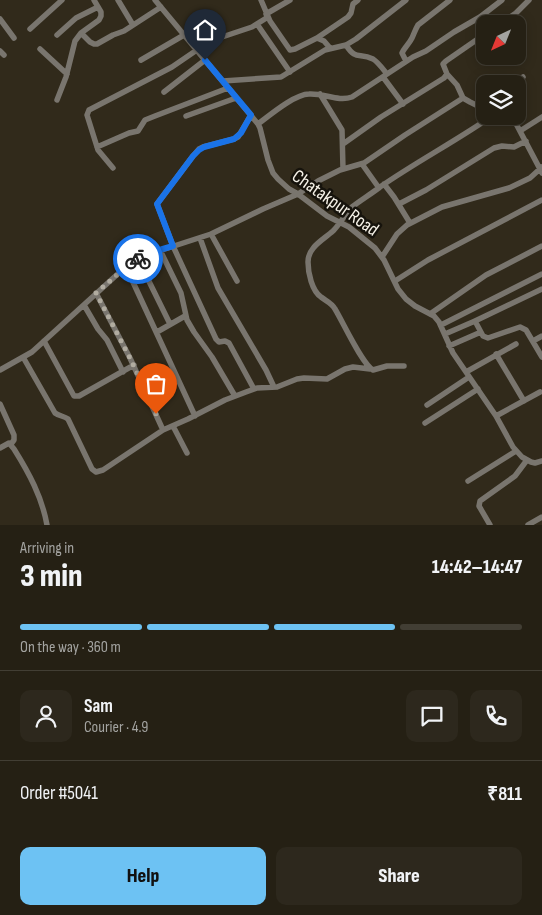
<!DOCTYPE html>
<meta charset="utf-8">
<style>
:root{--surface:#252014;--page:#2d281d;--text:#f1f3f6;--muted:#a3a3a0;--line:#423e34;--accent:#6dc2f3}
body{margin:0;font-family:"Sofia Sans Condensed",sans-serif;background:var(--page);color:var(--text);height:100vh;display:flex;flex-direction:column;font-size:19px;white-space:nowrap}
*{box-sizing:border-box;margin:0}
p{font-size:16px;color:var(--muted)}
.icon{flex:none;width:28px;height:28px;fill:none;stroke:currentColor;stroke-width:2;stroke-linecap:round;stroke-linejoin:round}
.map{position:relative;height:525px;overflow:hidden}
.drawer{display:flex;flex-direction:column;background:var(--surface);flex:1}
.drawer>*{flex:none}
.needle{width:32px;rotate:223deg}
.buttons{position:absolute;left:476px;top:15px;display:grid;gap:10px}
.buttons a{display:grid;place-items:center;width:50px;height:50px;border-radius:10px;background:var(--surface);box-shadow:0 2px 12px #0003,0 0 0 1px var(--line);font-size:25px}
.pin{position:absolute;display:grid;place-items:center;width:42px;height:42px;color:#fff;margin:-51px -21px;border-radius:50% 50% 50% 0;rotate:-45deg;box-shadow:0 0 5px #0007}
.pin .icon{rotate:45deg}
.courier{position:absolute;display:grid;place-items:center;width:50px;height:50px;margin:-25px;border:4px solid #1a73e8;border-radius:50%;background:#fff;color:#222;box-shadow:0 1px 6px #0007}
.head em{font-style:normal;font-weight:800}
.head div{display:flex;flex-direction:column-reverse}
.head{display:flex;align-items:center;justify-content:space-between;height:85px;padding:0 20px}
h1{font-size:32px;font-weight:800;line-height:38px}
.bar{display:grid;grid-template-columns:repeat(4,1fr);gap:8px 5px;align-content:center;height:60px;padding:0 20px}
.bar i{height:6px;border-radius:4px;background:var(--line)}
.bar .active{background:var(--accent)}
.bar p{grid-column:span 4}
.line{display:flex;align-items:center;gap:12px;padding:0 20px;border-top:1px solid var(--line)}
.line div{flex:1}
.round{display:grid;place-items:center;flex:none;width:52px;height:52px;border-radius:10px;background:var(--page)}
.primary-button{display:flex;gap:10px;margin-top:auto;padding:10px 20px}
.primary-button a{flex:1;height:58px;border-radius:10px;background:var(--accent);color:#111;font-size:20px;font-weight:800;line-height:58px;text-align:center}
.primary-button a+a{background:var(--page);color:var(--text)}
.map>svg:first-child{display:block}
.lines{fill:none;stroke-linecap:round;stroke-linejoin:round}
.minor{stroke:#79756e;stroke-width:5.5}
.done{stroke:#b1aca0;stroke-width:5;stroke-dasharray:0 9}
.route{stroke:#1a73e8;stroke-width:6}
.labels{text-anchor:middle;stroke-width:5;stroke-linejoin:round;paint-order:stroke}
.street-label{font-size:19px;fill:#f6f2e8;stroke:#16130c}
</style>
<div class="map">
<svg width="542" height="525" viewBox="0 0 542 525">
<rect width="100%" height="100%" fill="#312a1b"/>
<g class="lines">
<!-- minor -->
<path class="minor" d="M118,0L133,25
M155,0L258,124L260,128L268,160L273,173L278,179L289,189L298,194L327,216L349,227L375,248L384,260L398,289L406,299L415,306L434,316L439,322L453,353L496,416L513,447L522,457L531,462L535,463L542,461
M261,0L270,21L290,50L295,49L317,38L324,41L330,48
M266,14L290,0
M0,19L14,38
M257,24L290,72
M500,24L516,13L529,0
M30,29L62,0
M81,33L90,42L94,44H97L113,35L124,31L161,7
M57,35L76,18L98,7
M317,38L348,17L351,13L353,4L358,0
M346,45C356,61 359,52 373,59C378,62 383,69 387,74
M40,49L67,74
M0,51L4,55
M141,60L184,35
M406,61L402,53C404,48 409,44 412,38C414,34 415,30 418,25L450,0
M447,74L457,85L463,98L470,102L478,106L485,115
M383,77L403,104
M223,81L281,77L325,50L346,45L356,39L406,0
M513,84L523,77
M164,92L205,60
M320,94L342,130L343,169
M57,100L66,77L75,41L81,33L99,20L101,16V12L94,0
M478,106L485,101
M251,115L238,137L234,139L203,147L199,149L193,156L157,204L173,246L216,339L219,342L225,341L229,343L254,389
M186,116L236,98
M512,116L542,173
M258,124C270,115 295,94 309,94C324,93 338,102 352,97L413,57L426,51L454,32L480,17L502,0
M520,131L542,117
M343,144L381,117L444,78L447,74L443,64L446,61L485,34
M97,147L129,133L138,131L145,120L155,116L228,88
M362,164L379,188
M113,168L98,150L87,115L89,110L172,67L210,41L252,27L268,17
M384,184L394,197L410,223
M399,204L426,190L494,148L502,146L514,147L526,141
M211,234L237,281
M200,238L218,288L266,370L274,387
M160,250L181,293L187,320L194,332L212,357L235,396
M382,257L397,234L407,225L442,207L509,188L530,178L542,167
M138,259L170,324
M126,267L195,416
M395,281L428,260L542,200
M96,293L130,358L163,430
M84,305L98,329L107,340L123,372
M430,314L486,275L542,246
M475,321L483,336L488,338L520,327L526,330L542,357
M441,325L542,274
M157,332L185,316
M445,334L475,321L542,289
M44,341L74,396H79L134,365
M533,341L542,336
M449,346L481,332
M496,354L524,401
M23,357L55,413C59,416 64,416 68,419L92,469L96,472L103,470L163,430L188,419L225,400L246,392L257,388L277,387L297,379L304,378L327,379L345,369L353,367L370,369
M404,366H387L373,370C362,364 343,322 335,309C332,303 326,301 321,297C312,291 308,273 308,262C308,247 323,240 333,231C340,224 345,214 352,207C361,200 371,194 380,187C416,162 456,141 492,116
M0,370L32,352L121,271L137,260L146,255L211,234L263,209L298,194L318,181L340,170L364,163L405,135L463,98
M466,372L516,344
M0,404L14,435V440L11,444
M427,405L469,377
M496,416L540,392
M425,423L478,389
M173,426L187,453
M0,448L9,443L14,449C29,473 42,497 47,525
M468,481L516,451
M490,525L479,506L480,501L515,476L527,460
M528,525L542,517"/>
</g>
<g class="lines">
<!-- done -->
<path class="done" d="M138,259L126,267L96,293L130,358L156,414"/>
<!-- route -->
<path class="route" d="M138,259L156,251L173,246L157,204L193,156L199,150L204,147L234,139L241,133L251,115L205,60"/>
</g>
<g class="labels">
<!-- street labels -->
<g class="street-label">
<text transform="translate(336 202) rotate(35)" y="7">Chatakpur Road</text>
</g>
</g>
</svg>
<div class="buttons">
<a><svg class="needle" viewBox="-14 -14 28 28"><path d="M0-13l5 13h-10z" fill="#e53935"/><path d="M0 13l5-13h-10z" fill="#a3a3a0"/></svg></a>
<a><svg class="icon" aria-label="layers" viewBox="0 0 24 24"><path d="M12 4l9 5-9 5-9-5zM3 14l9 5 9-5"/></svg></a>
</div>
<div class="pin" style="left:156px;top:414px;background:#ea580c"><svg class="icon" aria-label="bag" viewBox="0 0 24 24"><path d="M5 8h14l-1 12H6zM9 8a3 3 0 0 1 6 0"/></svg></div>
<div class="pin" style="left:205px;top:60px;background:#1f2937"><svg class="icon" aria-label="home" viewBox="0 0 24 24"><path d="M3 11l9-7 9 7M6 9v11h12V9"/></svg></div>
<div class="courier" style="left:138px;top:259px"><svg class="icon" aria-label="bike" viewBox="0 0 24 24"><circle cx="6" cy="16" r="4"/><circle cx="18" cy="16" r="4"/><path d="M6 16l4-8h5l3 8M10 8l3 8H6M13 5h3"/></svg></div>
</div>
<section class="drawer">
<div class="head"><div><h1>3 min</h1><p>Arriving in</p></div><em>14:42–14:47</em></div>
<div class="bar"><i class="active"></i><i class="active"></i><i class="active"></i><i></i><p>On the way · 360 m</p></div>
<div class="line" style="height:90px"><a class="round"><svg class="icon" aria-label="person" viewBox="0 0 24 24"><circle cx="12" cy="8" r="4"/><path d="M4 21q1-7 8-7t8 7"/></svg></a><div><b>Sam</b><p>Courier · 4.9</p></div><a class="round"><svg class="icon" aria-label="chat" viewBox="0 0 24 24"><path d="M4 5h16v11H9l-5 4z"/></svg></a><a class="round"><svg class="icon" aria-label="phone" viewBox="0 0 24 24"><path d="M5 4h4l2 5-3 2q2 4 5 5l2-3 5 2v4C11 20 4 13 5 4z"/></svg></a></div>
<div class="line" style="height:65px"><div>Order #5041</div><b>₹811</b></div>
<div class="primary-button"><a>Help</a><a>Share</a></div>
</section>
